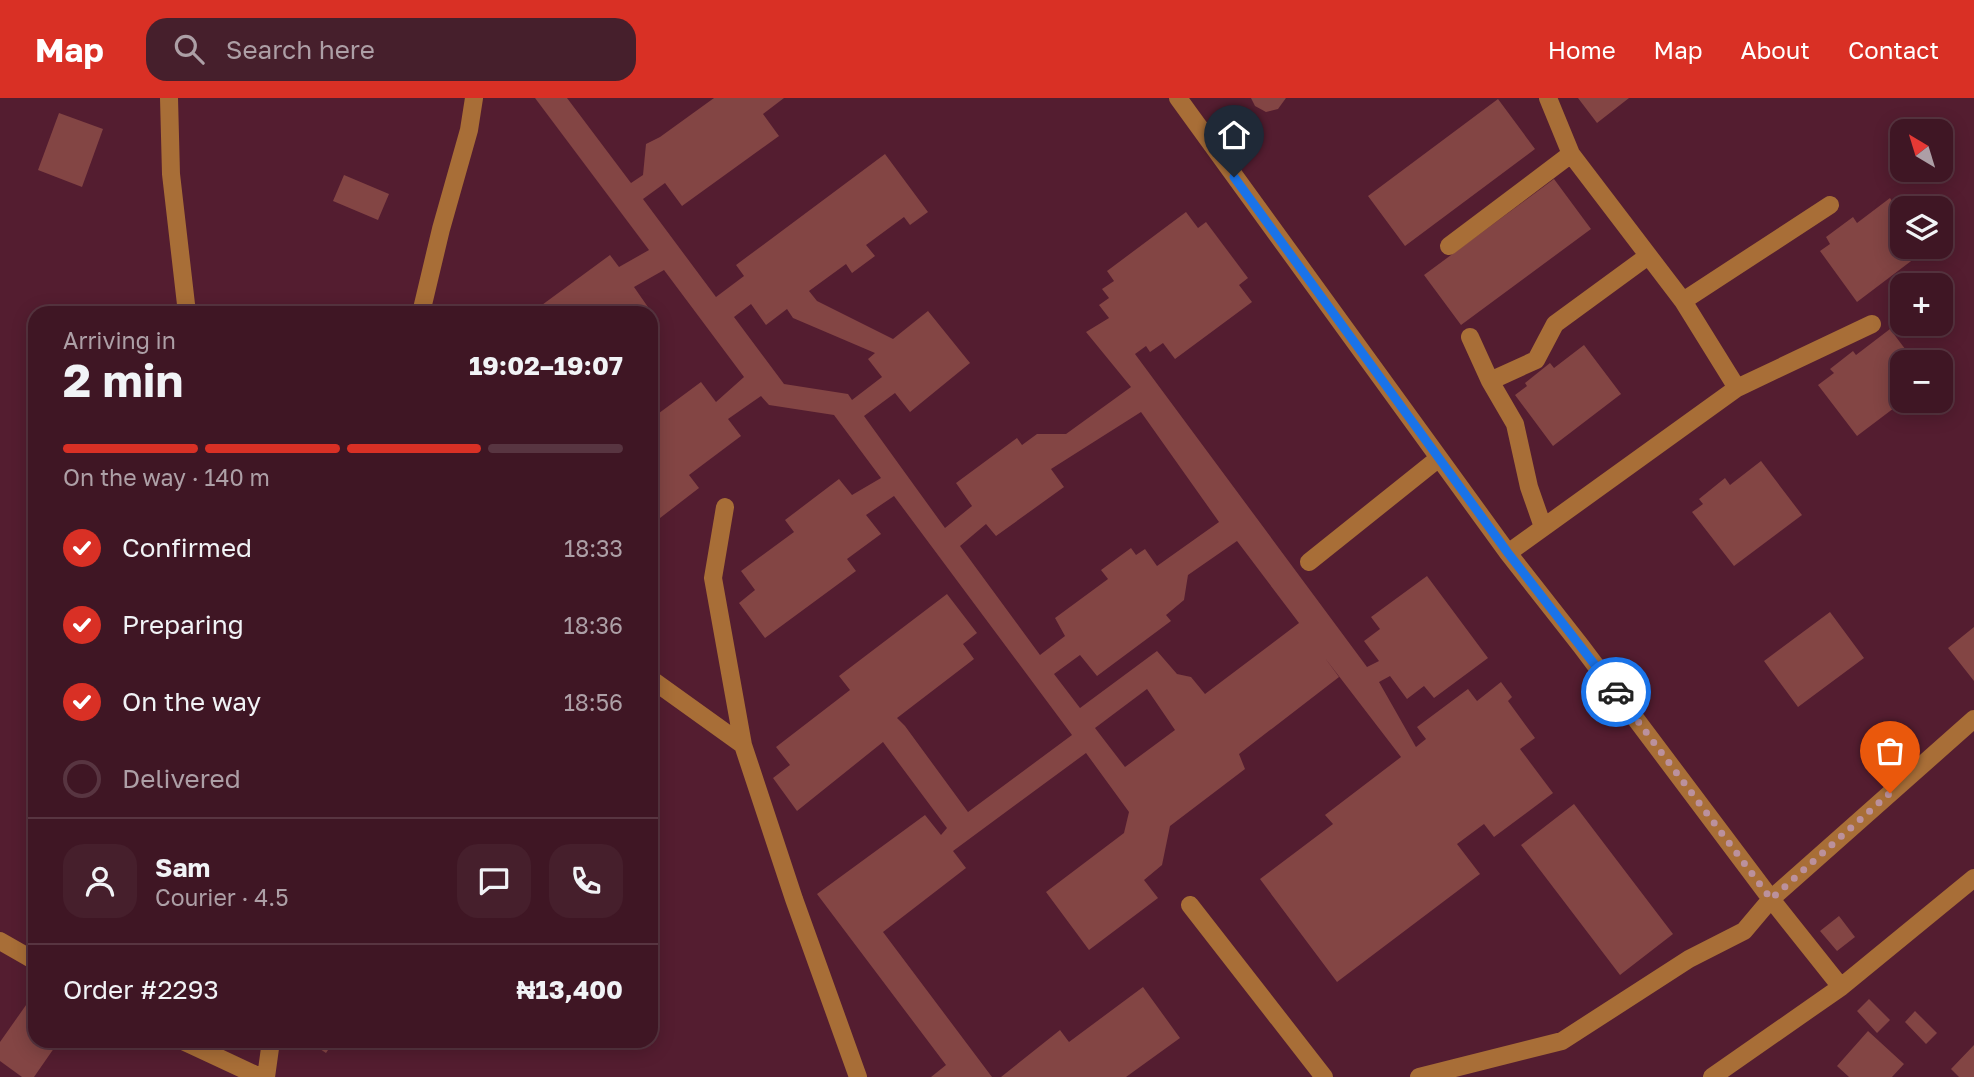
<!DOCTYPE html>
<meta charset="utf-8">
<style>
:root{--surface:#3f1624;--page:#461f2c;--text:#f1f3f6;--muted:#ad9fa6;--line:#583541;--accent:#d93025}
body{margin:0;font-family:"Golos Text",sans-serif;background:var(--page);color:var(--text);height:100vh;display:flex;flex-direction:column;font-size:26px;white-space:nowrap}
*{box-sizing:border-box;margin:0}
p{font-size:23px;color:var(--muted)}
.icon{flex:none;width:38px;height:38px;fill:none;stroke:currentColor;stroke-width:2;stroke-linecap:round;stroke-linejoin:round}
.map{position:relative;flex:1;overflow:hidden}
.side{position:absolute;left:28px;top:208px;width:630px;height:742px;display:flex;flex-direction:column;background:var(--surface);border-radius:21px;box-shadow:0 4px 18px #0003,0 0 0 2px var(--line)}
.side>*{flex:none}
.needle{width:46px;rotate:322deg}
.fabs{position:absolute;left:1890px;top:21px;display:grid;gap:14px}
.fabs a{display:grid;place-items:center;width:63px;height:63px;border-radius:14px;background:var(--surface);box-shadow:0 4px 18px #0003,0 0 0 2px var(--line);font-size:35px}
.pin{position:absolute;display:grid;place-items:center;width:60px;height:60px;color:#fff;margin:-72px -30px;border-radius:50% 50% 50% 0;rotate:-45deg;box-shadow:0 0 7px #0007}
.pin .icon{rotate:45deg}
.courier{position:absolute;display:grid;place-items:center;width:70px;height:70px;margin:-35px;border:5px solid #1a73e8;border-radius:50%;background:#fff;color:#222;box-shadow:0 2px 9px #0007}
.summary em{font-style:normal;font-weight:700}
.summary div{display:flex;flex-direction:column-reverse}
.summary{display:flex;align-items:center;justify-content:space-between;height:119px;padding:0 35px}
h1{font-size:46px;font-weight:700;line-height:52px}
.bar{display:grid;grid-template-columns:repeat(4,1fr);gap:10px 7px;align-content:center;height:84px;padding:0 35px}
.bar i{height:9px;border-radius:5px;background:var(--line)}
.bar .on{background:var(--accent)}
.bar p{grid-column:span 4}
.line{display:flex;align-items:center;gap:18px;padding:0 35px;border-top:2px solid var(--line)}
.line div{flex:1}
.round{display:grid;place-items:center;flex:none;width:74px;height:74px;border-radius:21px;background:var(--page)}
ol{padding:0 35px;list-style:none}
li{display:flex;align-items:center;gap:21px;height:77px}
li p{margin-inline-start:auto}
li .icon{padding:7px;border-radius:50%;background:var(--accent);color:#fff;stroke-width:4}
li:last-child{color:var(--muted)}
li i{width:38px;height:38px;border:4px solid var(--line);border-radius:50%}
header{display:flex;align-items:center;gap:42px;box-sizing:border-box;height:98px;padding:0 35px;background:var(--accent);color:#fff}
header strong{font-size:33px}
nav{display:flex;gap:38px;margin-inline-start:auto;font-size:24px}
.search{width:490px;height:63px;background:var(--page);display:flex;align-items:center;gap:18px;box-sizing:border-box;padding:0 24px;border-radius:21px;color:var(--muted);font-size:26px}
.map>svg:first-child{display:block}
.building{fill:#834544;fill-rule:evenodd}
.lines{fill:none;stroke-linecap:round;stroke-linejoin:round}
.minor{stroke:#a86e37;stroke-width:18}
.done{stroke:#bb919d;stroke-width:7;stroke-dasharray:0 12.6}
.route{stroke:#1a73e8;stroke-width:9}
</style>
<header>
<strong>Map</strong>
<div class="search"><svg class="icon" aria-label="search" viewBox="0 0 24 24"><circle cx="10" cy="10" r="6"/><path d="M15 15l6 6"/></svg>Search here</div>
<nav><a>Home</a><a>Map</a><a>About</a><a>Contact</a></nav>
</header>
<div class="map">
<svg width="1974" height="979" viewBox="0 0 1974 979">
<rect width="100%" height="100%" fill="#541d30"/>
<!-- building -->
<path class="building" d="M535,0H567L631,85L643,77L646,46L660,39L714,0H784L763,16L779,38L682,108L665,85L643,101L716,199L744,178L736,167L885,56L928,114L910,127L904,119L866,147L875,158L852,175L846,166L809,193L817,203L893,241L928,213L970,265L910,314L895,295L864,318L945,430L972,408L956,385L1017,340L1022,347L1037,336H1066L1131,289L1086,234L1109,220L1099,207L1109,200L1102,191L1114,183L1107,173L1186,114L1198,130L1206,124L1248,180L1239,187L1252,204L1175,261L1163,245L1150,254L1146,248L1135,256L1367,569L1379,563L1364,543L1380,531L1371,519L1427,478L1488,560L1434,600L1424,588L1407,601L1390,578L1379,584L1416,649L1426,641L1417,629L1468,591L1477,603L1501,584L1512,599L1508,603L1535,640L1520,651L1553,695L1494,739L1484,726L1457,746L1480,776L1337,884L1260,781L1333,726L1325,717L1401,659L1325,560L1339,579L1239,656L1245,671L1170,728L1162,767L1144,782L1158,800L1089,852L1046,794L1124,735L1129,714L1086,655L953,753L966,770L883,834L992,979H931L946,967L817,796L925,717L941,737L947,730L883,644L797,713L773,680L790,667L776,649L850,592L839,578L947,496L977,535L963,546L974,561L897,620L905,628L968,714L1072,637L894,398L866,417L881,436L847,461L856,473L765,540L739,505L755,492L741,473L794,434L785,422L839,381L852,397L881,380L834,317L769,307L761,298L728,321L741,338L689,377L699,390L651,427V321L701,284L716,304L744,279L664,172L634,189L650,212L645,215H531L610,157L619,169L649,152ZM751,206L766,227L787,211L793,220L875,255L868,261L882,279L852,302L848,296L784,286L734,219ZM1141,314L1219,424L1157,468L1145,451L1136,457L1131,450L1101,472L1108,481L1055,520L1065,538L1040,557L960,448L986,426L996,438L1064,389L1051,371ZM1237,443L1299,525L1205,596L1191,579L1177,576L1157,553L1080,610L1054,576L1080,557L1097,578L1171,523L1166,517L1184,502L1188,477ZM1147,591L1175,632L1125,669L1095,630Z
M1251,0H1286L1278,11L1266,14L1255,8Z
M1578,0H1629L1597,25Z
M1498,1L1535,51L1405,148L1368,98Z
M59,15L103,31L82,89L38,72Z
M344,77L389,96L378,122L333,103Z
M1554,81L1591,131L1461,227L1424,177Z
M1890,100L1902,118V149H1925L1927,151L1857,204L1820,153L1830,146L1826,139L1853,119L1857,125Z
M1890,231L1915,264H1902V304L1857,338L1818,287L1834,275L1830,271L1853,253L1856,257Z
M1584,247L1621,296L1553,348L1515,297L1527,288L1525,285L1550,265L1554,270Z
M1761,363L1802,417L1734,468L1692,414L1703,406L1699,401L1725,380L1730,387Z
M1830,514L1864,560L1798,609L1764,563Z
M1974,529V583L1948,550Z
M1574,706L1673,836L1620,877L1521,747Z
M1839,818L1855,839L1837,853L1820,833Z
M1143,889L1180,940L1126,979H1001L1060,932L1069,944Z
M31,900L35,903V943H59L34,979H22L0,963V944Z
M1869,901L1890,922L1877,935L1857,913Z
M1915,913L1937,935L1926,946L1905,924Z
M1868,933L1904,966L1892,979H1849L1837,968Z
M308,943H334L326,955Z
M1974,947V979H1959L1951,971Z"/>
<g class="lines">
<!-- minor -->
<path class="minor" d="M169,0L171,76L187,215
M1178,0L1508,455L1581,548L1771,801L1841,889
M1548,0L1571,56L1683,203L1737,290
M1449,148L1571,56
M1683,203L1830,107
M421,215L441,131L469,32L474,0
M1470,239L1490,283
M725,409L713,480L743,647L794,801L858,979
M1543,429L1529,389L1515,326L1490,283L1536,262L1555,226L1648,158
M1508,455L1737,290L1872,226
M1309,464L1439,360
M651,581L743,647
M1190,807L1324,979
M0,843L35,863
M183,943L260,979
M266,979L271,943
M1419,979L1562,943L1689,861L1744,833L1771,801L1974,621
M1712,979L1841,889L1974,780"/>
</g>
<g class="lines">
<!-- done -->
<path class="done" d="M1616,594L1771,801L1890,695"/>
<!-- route -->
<path class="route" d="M1234,79L1508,455L1616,594"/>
</g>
</svg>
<div class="fabs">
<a><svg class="needle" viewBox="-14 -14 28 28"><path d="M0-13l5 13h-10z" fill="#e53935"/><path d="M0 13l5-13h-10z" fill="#ad9fa6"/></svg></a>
<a><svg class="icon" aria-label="layers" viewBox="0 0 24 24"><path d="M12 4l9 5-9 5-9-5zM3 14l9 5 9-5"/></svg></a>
<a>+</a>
<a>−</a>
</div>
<div class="pin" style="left:1890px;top:695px;background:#ea580c"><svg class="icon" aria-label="bag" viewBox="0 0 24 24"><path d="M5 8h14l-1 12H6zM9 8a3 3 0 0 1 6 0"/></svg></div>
<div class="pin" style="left:1234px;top:79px;background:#1f2937"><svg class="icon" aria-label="home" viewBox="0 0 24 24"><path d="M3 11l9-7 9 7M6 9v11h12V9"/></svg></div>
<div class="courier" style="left:1616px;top:594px"><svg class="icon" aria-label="car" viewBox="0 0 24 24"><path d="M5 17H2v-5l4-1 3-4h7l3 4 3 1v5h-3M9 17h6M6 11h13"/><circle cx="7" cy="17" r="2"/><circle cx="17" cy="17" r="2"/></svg></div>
<section class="side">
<div class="summary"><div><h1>2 min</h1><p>Arriving in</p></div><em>19:02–19:07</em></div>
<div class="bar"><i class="on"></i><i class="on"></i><i class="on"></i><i></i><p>On the way · 140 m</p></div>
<ol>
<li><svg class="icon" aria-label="check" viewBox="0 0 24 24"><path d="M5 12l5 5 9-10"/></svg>Confirmed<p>18:33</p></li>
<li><svg class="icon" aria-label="check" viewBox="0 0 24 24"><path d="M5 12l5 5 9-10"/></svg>Preparing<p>18:36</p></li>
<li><svg class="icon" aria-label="check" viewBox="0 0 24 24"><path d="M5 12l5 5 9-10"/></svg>On the way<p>18:56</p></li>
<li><i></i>Delivered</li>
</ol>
<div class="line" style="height:126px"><a class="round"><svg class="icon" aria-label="person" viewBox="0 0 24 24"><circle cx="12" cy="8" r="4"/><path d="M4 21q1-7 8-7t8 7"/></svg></a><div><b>Sam</b><p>Courier · 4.5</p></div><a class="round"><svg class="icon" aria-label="chat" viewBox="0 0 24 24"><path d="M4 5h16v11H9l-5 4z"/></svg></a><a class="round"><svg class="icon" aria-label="phone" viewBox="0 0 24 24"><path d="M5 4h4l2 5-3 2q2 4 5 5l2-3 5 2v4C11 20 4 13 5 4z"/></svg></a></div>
<div class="line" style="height:91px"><div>Order #2293</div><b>₦13,400</b></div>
</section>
</div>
